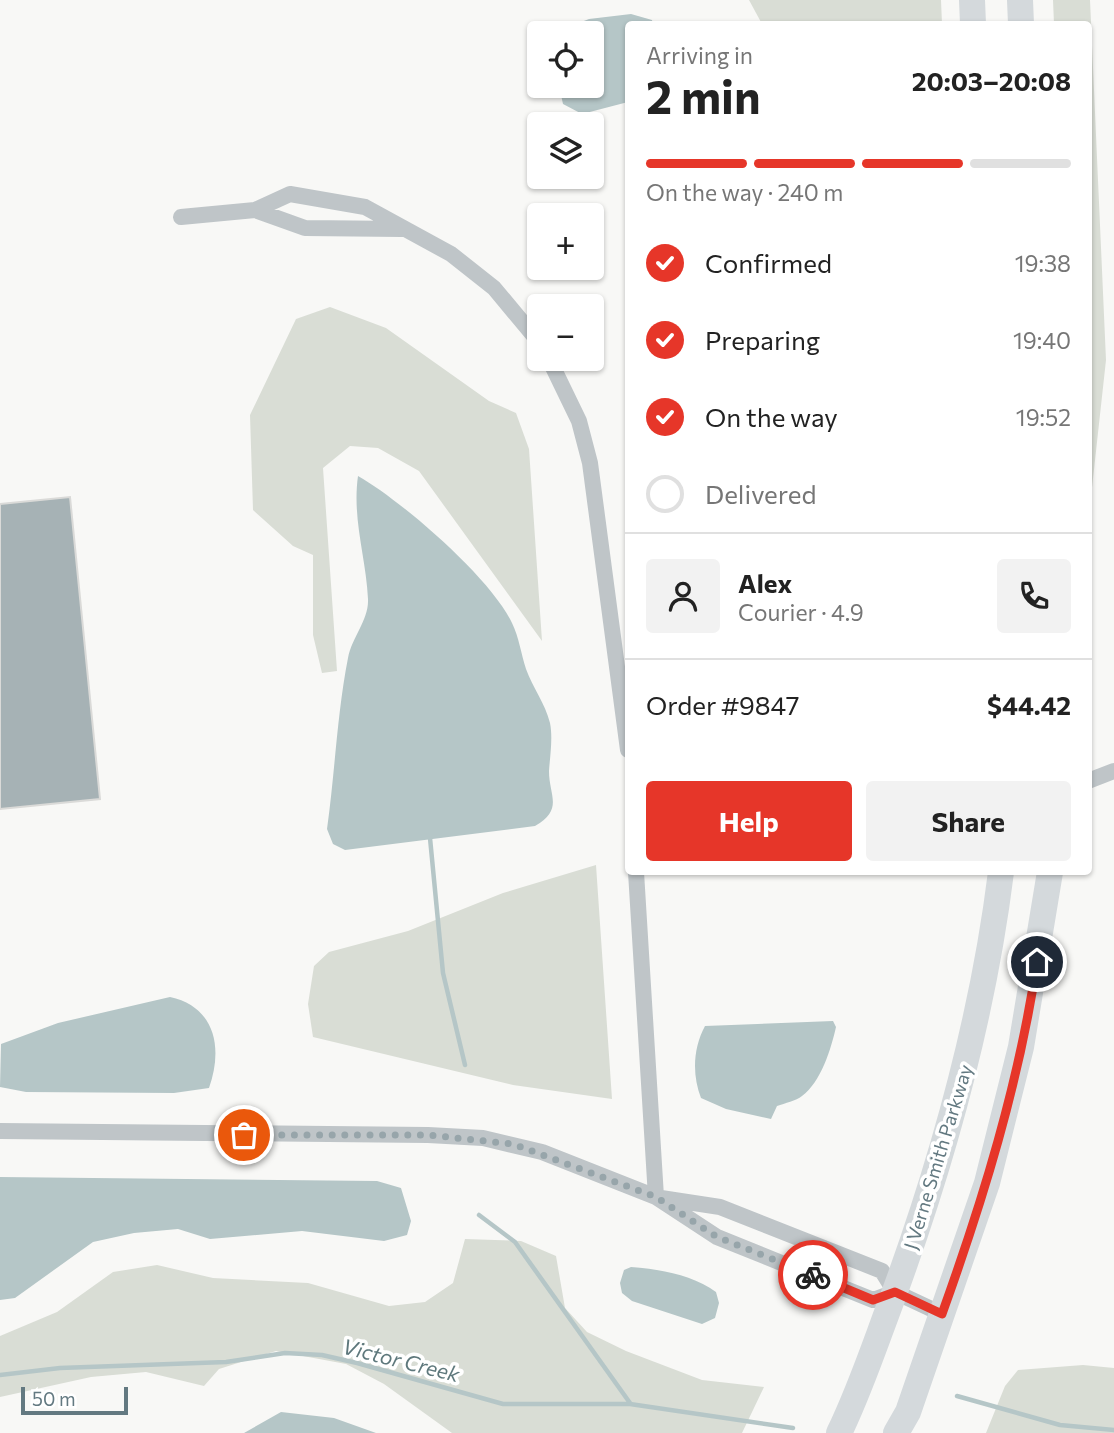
<!DOCTYPE html>
<meta charset="utf-8">
<style>
:root{--surface:#fff;--page:#f2f2f2;--text:#222;--muted:#767676;--line:#e0e0e0;--accent:#e63629}
body{margin:0;font-family:Commissioner,sans-serif;background:var(--page);color:var(--text);height:100vh;display:flex;flex-direction:column;font-size:26px;white-space:nowrap}
*{box-sizing:border-box;margin:0}
p{font-size:23px;color:var(--muted)}
.icon{flex:none;width:38px;height:38px;fill:none;stroke:currentColor;stroke-width:2;stroke-linecap:round;stroke-linejoin:round}
.map{position:relative;flex:1;overflow:hidden}
.sheet{position:absolute;left:625px;top:21px;width:467px;height:854px;display:flex;flex-direction:column;background:var(--surface);border-radius:7px;box-shadow:0 2px 5px #0004}
.sheet>*{flex:none}
.buttons{position:absolute;left:527px;top:21px;display:grid;gap:14px}
.buttons a{display:grid;place-items:center;width:77px;height:77px;border-radius:7px;background:var(--surface);box-shadow:0 2px 5px #0004;font-size:35px}
.scale{position:absolute;left:21px;bottom:18px;width:107px;box-sizing:border-box;padding-left:7px;border:4px solid #637981;border-top:0;font-size:19px;line-height:24px;white-space:nowrap;color:#637981;-webkit-text-stroke:5px #fff;paint-order:stroke}
.pin{position:absolute;display:grid;place-items:center;width:60px;height:60px;color:#fff;margin:-30px;border:4px solid #fff;border-radius:50%;box-shadow:0 2px 7px #0007}
.courier{position:absolute;display:grid;place-items:center;width:70px;height:70px;margin:-35px;border:5px solid #e63629;border-radius:50%;background:#fff;color:#222;box-shadow:0 2px 9px #0007}
.summary em{font-style:normal;font-weight:700}
.summary div{display:flex;flex-direction:column-reverse}
.summary{display:flex;align-items:center;justify-content:space-between;height:119px;padding:0 21px}
h1{font-size:46px;font-weight:700;line-height:52px}
.bar{display:grid;grid-template-columns:repeat(4,1fr);gap:10px 7px;align-content:center;height:84px;padding:0 21px}
.bar i{height:9px;border-radius:5px;background:var(--line)}
.bar .current{background:var(--accent)}
.bar p{grid-column:span 4}
.line{display:flex;align-items:center;gap:18px;padding:0 21px;border-top:2px solid var(--line)}
.line div{flex:1}
.round{display:grid;place-items:center;flex:none;width:74px;height:74px;border-radius:7px;background:var(--page)}
ol{padding:0 21px;list-style:none}
li{display:flex;align-items:center;gap:21px;height:77px}
li p{margin-inline-start:auto}
li .icon{padding:7px;border-radius:50%;background:var(--accent);color:#fff;stroke-width:4}
li:last-child{color:var(--muted)}
li i{width:38px;height:38px;border:4px solid var(--line);border-radius:50%}
.cta{display:flex;gap:14px;margin-top:auto;padding:14px 21px}
.cta a{flex:1;height:80px;border-radius:7px;background:var(--accent);color:#fff;font-size:28px;font-weight:700;line-height:80px;text-align:center}
.cta a+a{background:var(--page);color:var(--text)}
.map>svg:first-child{display:block}
.green{fill:#d9ddd5}
.water{fill:#b5c6c7}
.lines{fill:none;stroke-linecap:round;stroke-linejoin:round}
.stream{stroke:#b5c6c7;stroke-width:4.5}
.building{fill:#a6b2b5;stroke:#dadad8;stroke-width:2}
.street{stroke:#bfc5c8;stroke-width:16}
.primary{stroke:#d4d9dc;stroke-width:26}
.done{stroke:#97a5aa;stroke-width:7;stroke-dasharray:0 12.6}
.route{stroke:#e63629;stroke-width:9}
.labels{text-anchor:middle;stroke-width:7;stroke-linejoin:round;paint-order:stroke}
.street-label{font-size:19px;fill:#637981;stroke:#fff}
.water-label{font-size:21px;font-style:italic;fill:#5e787c;stroke:#fff}
</style>
<div class="map">
<svg width="1114" height="1433" viewBox="0 0 1114 1433">
<rect width="100%" height="100%" fill="#f8f8f6"/>
<!-- green -->
<path class="green" d="M749,0H941L942,24H762Z
M1053,0H1090L1106,360L1089,515L1088,24H1054Z
M330,307L386,328L489,401L516,413L529,449L542,641L419,471L378,448L350,446L323,468L337,671L322,673L313,635V555L293,546L253,510L250,415L296,319Z
M596,865L612,1099L513,1085L313,1037L308,1004L314,966L329,952L408,931L503,893Z
M465,1239L521,1241L556,1256L565,1308L587,1332L626,1351L702,1380L764,1387L742,1433H452L384,1384L346,1364L276,1351L219,1369L204,1386L146,1372L91,1377L0,1397V1336L57,1312L113,1272L157,1265L213,1278L308,1283L389,1306L425,1302L453,1283Z
M1083,1365L1114,1368V1433H986L1005,1386L1018,1370Z"/>
<!-- water -->
<path class="water" d="M631,14L652,20L653,24H628V102L582,114L563,104L559,86H592V33H553L589,19Z
M358,476C402,501 491,578 512,623C519,637 521,654 526,669C533,688 545,703 550,723C553,738 550,756 549,771C549,796 564,809 535,826L345,850L333,844L327,829C335,772 337,714 348,658C352,637 369,620 368,599C366,557 352,519 358,476Z
M170,997C216,1007 223,1049 209,1088L174,1093L26,1092L0,1087L1,1044L58,1023Z
M833,1021L836,1027C831,1049 821,1082 802,1096C796,1101 785,1103 777,1106L771,1119L726,1109L701,1098C692,1075 693,1048 705,1026Z
M0,1177L377,1181L401,1188L411,1221L407,1235L384,1241L302,1231L210,1239L178,1229L134,1233L93,1242L15,1298L0,1300Z
M631,1267C659,1269 693,1275 716,1292L719,1303L715,1318L702,1324L632,1301L622,1293L620,1283L624,1270Z
M281,1412L334,1418L376,1433H244Z"/>
<g class="lines">
<!-- stream -->
<path class="stream" d="M430,838L443,973L465,1065
M479,1215L515,1242L630,1403
M0,1375L60,1368L226,1362L285,1353L322,1355L357,1363L503,1404H630L793,1428
M957,1396L1060,1425L1114,1430"/>
</g>
<!-- building -->
<path class="building" d="M70,497L100,799L0,809V504Z"/>
<g class="lines">
<!-- street -->
<path class="street" d="M255,210L305,228L402,229
M181,217L255,210L290,194L365,207L451,254L494,288L539,342
M549,359L579,421L590,463L628,750
M1088,781L1114,771
M636,872L656,1197
M0,1131L428,1135L483,1138L542,1152L656,1197L717,1237L873,1300L895,1292
M661,1198L720,1207L882,1271L895,1292L942,1314"/>
<!-- primary -->
<path class="primary" d="M972,0L973,24
M1020,0L1021,24
M839,1433C861,1388 876,1341 894,1294C944,1157 983,1017 1001,872
M896,1433L908,1412L987,1183L1021,1047L1050,872"/>
</g>
<g class="lines">
<!-- done -->
<path class="done" d="M244,1135H428L513,1144L656,1197L717,1237L813,1275"/>
<!-- route -->
<path class="route" d="M813,1275L873,1300L895,1292L942,1314C983,1200 1019,1083 1037,962"/>
</g>
<g class="labels">
<!-- street labels -->
<g class="street-label">
<text transform="translate(938 1157) rotate(-73)" y="7">J Verne Smith Parkway</text>
</g>
<!-- water labels -->
<g class="water-label">
<text transform="translate(401 1361) rotate(14)" y="7">Victor Creek</text>
</g>
</g>
</svg>
<div class="buttons">
<a><svg class="icon" aria-label="locate" viewBox="0 0 24 24"><circle cx="12" cy="12" r="6"/><path d="M12 2v4M12 18v4M2 12h4M18 12h4"/></svg></a>
<a><svg class="icon" aria-label="layers" viewBox="0 0 24 24"><path d="M12 4l9 5-9 5-9-5zM3 14l9 5 9-5"/></svg></a>
<a>+</a>
<a>−</a>
</div>
<div class="scale">50 m</div>
<div class="pin" style="left:244px;top:1135px;background:#ea580c"><svg class="icon" aria-label="bag" viewBox="0 0 24 24"><path d="M5 8h14l-1 12H6zM9 8a3 3 0 0 1 6 0"/></svg></div>
<div class="pin" style="left:1037px;top:962px;background:#1f2937"><svg class="icon" aria-label="home" viewBox="0 0 24 24"><path d="M3 11l9-7 9 7M6 9v11h12V9"/></svg></div>
<div class="courier" style="left:813px;top:1275px"><svg class="icon" aria-label="bike" viewBox="0 0 24 24"><circle cx="6" cy="16" r="4"/><circle cx="18" cy="16" r="4"/><path d="M6 16l4-8h5l3 8M10 8l3 8H6M13 5h3"/></svg></div>
<section class="sheet">
<div class="summary"><div><h1>2 min</h1><p>Arriving in</p></div><em>20:03–20:08</em></div>
<div class="bar"><i class="current"></i><i class="current"></i><i class="current"></i><i></i><p>On the way · 240 m</p></div>
<ol>
<li><svg class="icon" aria-label="check" viewBox="0 0 24 24"><path d="M5 12l5 5 9-10"/></svg>Confirmed<p>19:38</p></li>
<li><svg class="icon" aria-label="check" viewBox="0 0 24 24"><path d="M5 12l5 5 9-10"/></svg>Preparing<p>19:40</p></li>
<li><svg class="icon" aria-label="check" viewBox="0 0 24 24"><path d="M5 12l5 5 9-10"/></svg>On the way<p>19:52</p></li>
<li><i></i>Delivered</li>
</ol>
<div class="line" style="height:126px"><a class="round"><svg class="icon" aria-label="person" viewBox="0 0 24 24"><circle cx="12" cy="8" r="4"/><path d="M4 21q1-7 8-7t8 7"/></svg></a><div><b>Alex</b><p>Courier · 4.9</p></div><a class="round"><svg class="icon" aria-label="phone" viewBox="0 0 24 24"><path d="M5 4h4l2 5-3 2q2 4 5 5l2-3 5 2v4C11 20 4 13 5 4z"/></svg></a></div>
<div class="line" style="height:91px"><div>Order #9847</div><b>$44.42</b></div>
<div class="cta"><a>Help</a><a>Share</a></div>
</section>
</div>
